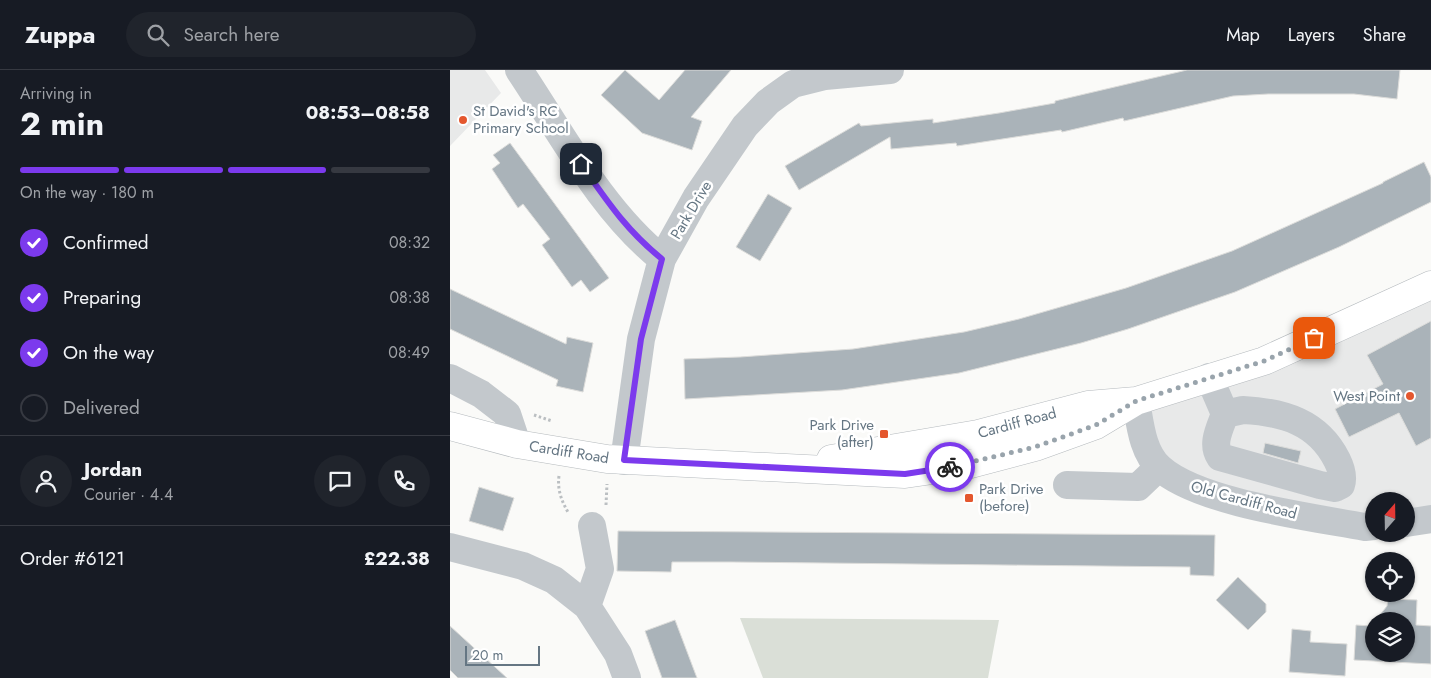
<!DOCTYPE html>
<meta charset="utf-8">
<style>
:root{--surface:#171b24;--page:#20242c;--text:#f1f3f6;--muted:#9ea1a6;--line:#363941;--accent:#7c3aed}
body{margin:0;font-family:Jost,sans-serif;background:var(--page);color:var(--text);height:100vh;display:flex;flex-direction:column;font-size:19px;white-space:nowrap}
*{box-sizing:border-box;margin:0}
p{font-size:16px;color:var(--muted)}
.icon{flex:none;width:28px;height:28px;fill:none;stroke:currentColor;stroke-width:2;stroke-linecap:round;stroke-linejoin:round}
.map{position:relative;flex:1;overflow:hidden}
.details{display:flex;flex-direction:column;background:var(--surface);width:450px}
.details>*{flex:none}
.needle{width:32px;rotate:20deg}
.buttons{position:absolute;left:915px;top:422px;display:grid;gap:10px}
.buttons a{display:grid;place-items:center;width:50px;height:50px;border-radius:50%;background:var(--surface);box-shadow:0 1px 4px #0004;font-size:25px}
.scale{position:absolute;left:15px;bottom:12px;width:75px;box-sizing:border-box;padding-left:5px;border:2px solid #657683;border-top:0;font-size:14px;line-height:18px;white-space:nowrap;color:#657683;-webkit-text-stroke:4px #fff;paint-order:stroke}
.pin{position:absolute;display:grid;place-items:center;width:42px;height:42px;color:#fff;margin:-21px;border-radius:10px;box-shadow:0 2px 8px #0006}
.courier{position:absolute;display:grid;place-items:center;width:50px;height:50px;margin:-25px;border:4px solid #7c3aed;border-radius:50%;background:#fff;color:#222;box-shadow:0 1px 6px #0007}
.head em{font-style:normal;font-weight:700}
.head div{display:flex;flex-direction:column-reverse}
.head{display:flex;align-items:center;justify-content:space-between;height:85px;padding:0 20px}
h1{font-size:32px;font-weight:700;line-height:38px}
.bar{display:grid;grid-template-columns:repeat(4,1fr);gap:8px 5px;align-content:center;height:60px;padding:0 20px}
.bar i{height:6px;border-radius:4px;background:var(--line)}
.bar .on{background:var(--accent)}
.bar p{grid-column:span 4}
.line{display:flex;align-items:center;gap:12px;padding:0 20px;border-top:1px solid var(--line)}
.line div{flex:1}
.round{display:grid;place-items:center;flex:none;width:52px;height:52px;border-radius:26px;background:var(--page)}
ol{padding:0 20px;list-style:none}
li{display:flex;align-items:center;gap:15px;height:55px}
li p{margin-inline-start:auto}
li .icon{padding:5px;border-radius:50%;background:var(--accent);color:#fff;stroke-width:4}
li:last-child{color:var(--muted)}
li i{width:28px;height:28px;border:2px solid var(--line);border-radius:50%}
header{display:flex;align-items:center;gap:30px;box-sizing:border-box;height:70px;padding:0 25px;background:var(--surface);border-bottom:1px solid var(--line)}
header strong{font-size:24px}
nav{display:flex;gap:28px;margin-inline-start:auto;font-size:18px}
.search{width:350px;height:45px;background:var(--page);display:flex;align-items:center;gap:12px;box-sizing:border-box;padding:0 18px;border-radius:28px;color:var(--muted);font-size:19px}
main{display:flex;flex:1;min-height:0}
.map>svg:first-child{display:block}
.built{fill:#e8e9e9}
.green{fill:#dadfd7}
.building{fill:#aab3b9;stroke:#dcdcda}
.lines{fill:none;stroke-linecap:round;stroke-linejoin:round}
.major-casing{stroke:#b5babe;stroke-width:29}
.path{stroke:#bbbfc2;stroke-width:3;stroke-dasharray:2.5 2.5;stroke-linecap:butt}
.minor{stroke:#c3c8cc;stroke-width:28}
.major{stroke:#fff;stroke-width:28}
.done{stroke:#99a4ac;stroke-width:5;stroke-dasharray:0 9}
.route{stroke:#7c3aed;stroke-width:6}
.poi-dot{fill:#e4572e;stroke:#fff;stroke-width:2}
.labels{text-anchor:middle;stroke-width:5;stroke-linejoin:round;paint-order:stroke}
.poi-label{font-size:15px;fill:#657683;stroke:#fff;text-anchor:start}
.street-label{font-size:15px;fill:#657683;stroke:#fff}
</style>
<header>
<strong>Zuppa</strong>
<div class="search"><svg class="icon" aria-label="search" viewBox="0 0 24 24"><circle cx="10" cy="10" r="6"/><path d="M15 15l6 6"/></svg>Search here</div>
<nav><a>Map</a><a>Layers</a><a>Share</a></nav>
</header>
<main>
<section class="details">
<div class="head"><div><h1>2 min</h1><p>Arriving in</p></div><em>08:53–08:58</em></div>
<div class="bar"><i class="on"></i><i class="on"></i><i class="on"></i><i></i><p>On the way · 180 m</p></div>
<ol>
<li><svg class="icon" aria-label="check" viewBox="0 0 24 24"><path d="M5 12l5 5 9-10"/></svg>Confirmed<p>08:32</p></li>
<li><svg class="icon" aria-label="check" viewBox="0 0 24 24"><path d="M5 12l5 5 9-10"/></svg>Preparing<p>08:38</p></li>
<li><svg class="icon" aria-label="check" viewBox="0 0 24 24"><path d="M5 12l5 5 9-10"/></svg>On the way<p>08:49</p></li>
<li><i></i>Delivered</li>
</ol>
<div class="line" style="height:90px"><a class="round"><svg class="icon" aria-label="person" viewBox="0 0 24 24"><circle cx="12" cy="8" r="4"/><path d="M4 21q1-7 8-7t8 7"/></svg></a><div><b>Jordan</b><p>Courier · 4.4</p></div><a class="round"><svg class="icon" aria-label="chat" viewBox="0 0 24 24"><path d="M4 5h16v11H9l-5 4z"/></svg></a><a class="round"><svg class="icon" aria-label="phone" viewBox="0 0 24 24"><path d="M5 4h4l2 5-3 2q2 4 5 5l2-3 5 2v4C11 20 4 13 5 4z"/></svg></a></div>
<div class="line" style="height:65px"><div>Order #6121</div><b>£22.38</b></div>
</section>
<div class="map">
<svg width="981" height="608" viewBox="0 0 981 608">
<rect width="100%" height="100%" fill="#fafaf8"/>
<!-- built -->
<path class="built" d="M0,0H35L51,23L0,76Z
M981,215V449L956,453V431H924V456L709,397L686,331Z"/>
<!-- green -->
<path class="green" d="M290,548L549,550L538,608H313Z"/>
<!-- building -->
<path class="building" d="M175,0L209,30L235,0H281L241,47L252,51L242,80L192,63L151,25Z
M737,0H950L947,29L904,24H818L783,26L674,51L673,48L612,62L611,60L507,76L506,73L441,79L440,67L349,120L335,96L409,53L411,56L483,49V53L549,43L605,33V31Z
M60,73L159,208L140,222L131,210L122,217L92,175L100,169L73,134L68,138L42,99L50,93L43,85Z
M974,92L981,107V132L889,177L785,222L678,259L631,273L509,303L392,320L235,329L234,289L290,287L403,279L514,262L569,249L676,218L782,181L933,113V112Z
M318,124L342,138L310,191L286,177Z
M0,219L116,274L117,267L143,273L133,322L106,316L108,310L0,259Z
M981,251V368L966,376L949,343L899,367L885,339L933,314L917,285Z
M815,373L851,381L848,393L813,383Z
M29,417L64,428L53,461L19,451Z
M168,461L765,465L764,506L740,505V497L281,492H222L221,502L167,501Z
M788,507L816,534V542L798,560L766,530Z
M938,529L967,530L966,555L981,556V594L904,590L906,555L922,556L924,553V584H956V551H925L937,536Z
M225,550L233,571L247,608H212L195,561Z
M0,556L57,608H8L0,600Z
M842,559L861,561L860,572L897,574L895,606L839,602Z"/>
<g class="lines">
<!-- major casing -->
<g class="major-casing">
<path id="major" d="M0,356L67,374L157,389L455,404L517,395L585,377L646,355L686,331
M381,389L528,364L638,335L686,331L814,291L981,215"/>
</g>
<!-- path -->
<path class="path" d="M84,345L102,351
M109,406C107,420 112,432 119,444
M156,435L157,414"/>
<!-- minor -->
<path class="minor" d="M69,0C112,64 151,140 212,189
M759,307L775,344
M0,308L31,324L57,344L67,374
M686,331C690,353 692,382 710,398C749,433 862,447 915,457L924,456
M793,340C833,342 868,352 887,390C891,398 894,406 891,415L885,418L870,415L770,387C761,374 770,358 775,344Z
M174,391L191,269L212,189L246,128L295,56L318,32L343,14L375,6L440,0
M617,415L688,417L709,397
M956,453L981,449
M142,456L150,499L137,536L168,584L177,608
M0,477L73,496L104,510L137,536"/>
<!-- major -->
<use href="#major" class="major"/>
</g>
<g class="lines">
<!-- done -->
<path class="done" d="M500,397L585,377L646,355L686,331L814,291L864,268"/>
<!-- route -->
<path class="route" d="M131,94C157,131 176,160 212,189L191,269L174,390L455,404L500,397"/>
</g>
<!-- markers -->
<g class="poi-dot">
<circle cx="13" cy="50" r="5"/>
<circle cx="960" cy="326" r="5"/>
<rect x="429" y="359" width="10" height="10" rx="2.5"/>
<rect x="514" y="423" width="10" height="10" rx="2.5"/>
</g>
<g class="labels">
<!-- poi labels -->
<g class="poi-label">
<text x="23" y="46">St David's RC<tspan x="23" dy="17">Primary School</tspan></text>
<text x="950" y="331" text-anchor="end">West Point</text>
<text x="424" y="360" text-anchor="end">Park Drive<tspan x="424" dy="17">(after)</tspan></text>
<text x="529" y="424">Park Drive<tspan x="529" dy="17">(before)</tspan></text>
</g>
<!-- street labels -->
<g class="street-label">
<text transform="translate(241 140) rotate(-59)" y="5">Park Drive</text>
<text transform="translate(567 353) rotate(-15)" y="5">Cardiff Road</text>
<text transform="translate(119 382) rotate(9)" y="5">Cardiff Road</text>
<text transform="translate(794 430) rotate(15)" y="5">Old Cardiff Road</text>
</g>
</g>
</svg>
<div class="buttons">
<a><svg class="needle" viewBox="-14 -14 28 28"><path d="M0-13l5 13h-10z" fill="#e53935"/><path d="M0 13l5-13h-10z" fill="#9ea1a6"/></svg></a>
<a><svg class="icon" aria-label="locate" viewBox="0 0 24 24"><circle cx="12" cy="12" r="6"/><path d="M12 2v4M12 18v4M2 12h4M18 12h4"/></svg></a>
<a><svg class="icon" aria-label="layers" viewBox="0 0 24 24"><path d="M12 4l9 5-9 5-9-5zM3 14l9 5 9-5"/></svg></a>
</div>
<div class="scale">20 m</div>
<div class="pin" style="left:864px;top:268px;background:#ea580c"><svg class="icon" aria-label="bag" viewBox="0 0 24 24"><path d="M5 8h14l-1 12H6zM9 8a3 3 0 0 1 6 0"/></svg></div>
<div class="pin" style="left:131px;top:94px;background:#1f2937"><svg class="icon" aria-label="home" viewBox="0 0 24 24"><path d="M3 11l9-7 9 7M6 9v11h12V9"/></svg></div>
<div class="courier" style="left:500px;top:397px"><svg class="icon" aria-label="bike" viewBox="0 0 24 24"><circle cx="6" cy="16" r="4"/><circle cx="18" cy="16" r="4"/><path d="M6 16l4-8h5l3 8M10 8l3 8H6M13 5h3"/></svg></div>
</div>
</main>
